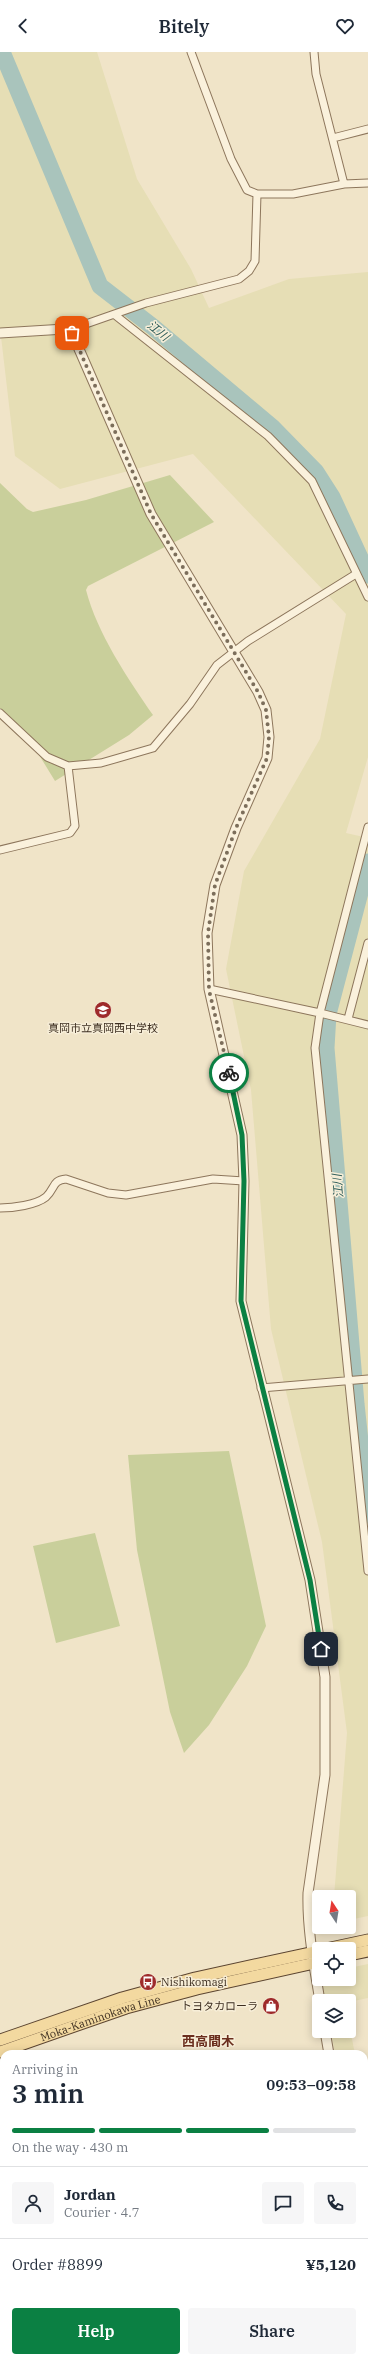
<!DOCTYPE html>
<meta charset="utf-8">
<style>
:root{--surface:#fff;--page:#f6f6f7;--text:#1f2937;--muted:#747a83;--line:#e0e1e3;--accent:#0b8043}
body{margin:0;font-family:"IBM Plex Serif","Noto Sans JP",serif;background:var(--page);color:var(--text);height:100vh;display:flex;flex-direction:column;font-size:15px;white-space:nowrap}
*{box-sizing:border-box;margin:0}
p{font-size:13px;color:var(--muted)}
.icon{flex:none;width:22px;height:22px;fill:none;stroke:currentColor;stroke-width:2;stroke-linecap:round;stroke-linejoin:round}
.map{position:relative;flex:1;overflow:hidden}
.drawer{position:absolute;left:0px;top:1998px;width:368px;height:312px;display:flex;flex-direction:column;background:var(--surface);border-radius:12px 12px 0 0;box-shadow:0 2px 10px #0003}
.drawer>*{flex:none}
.needle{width:26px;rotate:348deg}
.tools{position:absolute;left:312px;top:1838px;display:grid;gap:8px}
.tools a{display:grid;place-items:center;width:44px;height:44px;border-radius:4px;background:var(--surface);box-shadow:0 2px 10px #0003;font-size:20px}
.pin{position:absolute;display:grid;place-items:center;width:34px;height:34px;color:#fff;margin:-17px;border-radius:8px;box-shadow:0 2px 6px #0006}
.courier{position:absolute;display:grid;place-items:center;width:40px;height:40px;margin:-20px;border:3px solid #0b8043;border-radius:50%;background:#fff;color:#222;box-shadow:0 1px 5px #0007}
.overview em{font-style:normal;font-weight:600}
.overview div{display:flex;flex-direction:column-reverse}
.overview{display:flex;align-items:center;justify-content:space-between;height:68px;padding:0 12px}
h1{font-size:26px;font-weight:600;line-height:30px}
.bar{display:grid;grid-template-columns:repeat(4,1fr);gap:6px 4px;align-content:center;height:48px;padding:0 12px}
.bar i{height:5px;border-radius:3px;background:var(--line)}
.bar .on{background:var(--accent)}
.bar p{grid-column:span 4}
.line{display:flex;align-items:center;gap:10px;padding:0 12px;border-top:1px solid var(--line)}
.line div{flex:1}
.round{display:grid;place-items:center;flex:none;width:42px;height:42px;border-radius:4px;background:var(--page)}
.cta{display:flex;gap:8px;margin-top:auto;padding:8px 12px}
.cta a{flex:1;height:46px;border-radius:4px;background:var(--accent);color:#fff;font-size:16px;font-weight:600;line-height:46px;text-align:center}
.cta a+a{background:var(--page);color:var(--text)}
header{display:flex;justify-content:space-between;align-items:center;height:52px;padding:0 12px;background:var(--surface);font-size:18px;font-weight:600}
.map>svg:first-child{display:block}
.farmland{fill:#e6deb5}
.green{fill:#c9cf9b}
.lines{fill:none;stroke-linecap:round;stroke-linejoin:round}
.river{stroke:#a9c4bc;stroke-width:17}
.minor-casing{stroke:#8d765c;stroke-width:9}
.tertiary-casing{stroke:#8d765c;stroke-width:11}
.primary-casing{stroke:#5b4430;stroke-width:13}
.minor{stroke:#faf1dc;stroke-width:7}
.tertiary{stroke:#faf1dc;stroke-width:9}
.primary{stroke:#f3d9a0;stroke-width:11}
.done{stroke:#7c6e5b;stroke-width:4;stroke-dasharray:0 7.2}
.route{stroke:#0b8043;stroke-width:5}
.labels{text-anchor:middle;stroke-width:3;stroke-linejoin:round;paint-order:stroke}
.poi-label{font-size:11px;fill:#3d2e20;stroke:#f7eed8}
.street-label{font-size:11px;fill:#3d2e20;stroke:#f7eed8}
.water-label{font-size:12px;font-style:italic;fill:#2f5d5a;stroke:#f7eed8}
.quarter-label{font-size:13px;font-weight:bold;fill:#6b2e1e;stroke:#f7eed8}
</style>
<header><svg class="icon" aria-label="back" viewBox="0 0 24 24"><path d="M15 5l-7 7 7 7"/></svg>Bitely<svg class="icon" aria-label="heart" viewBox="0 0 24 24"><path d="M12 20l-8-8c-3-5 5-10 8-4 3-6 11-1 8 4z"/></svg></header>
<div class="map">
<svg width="368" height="2310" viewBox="0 0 368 2310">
<rect width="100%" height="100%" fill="#f0e4c8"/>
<!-- farmland -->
<path class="farmland" d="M0,0H97L137,127L191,217L209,256L289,227L368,220V705L346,781L368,786V1864L349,1868V1845H334L347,1681L322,1490L271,1277L251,1038L226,917L244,819L320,687L346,562L193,402L60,437L15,404L0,276Z
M368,1912V1946L349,1950L325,1949L321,1927H349V1916Z
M349,1972L355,2002H335L331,1979H349Z
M368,2038V2177L364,2156V2039Z"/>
<!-- green -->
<path class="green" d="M170,423L214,470L88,534L86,538C97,581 128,627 153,663L129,683L55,729L36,698L0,656V431L27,457L33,460L86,448Z
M229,1399L266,1574L247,1614L209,1673L184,1701L170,1660L137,1498L128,1403Z
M95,1481L120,1574L56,1591L33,1494Z"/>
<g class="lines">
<!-- river -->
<path class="river" d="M2,0L100,234L153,275L272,375L316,420L332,445L368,523
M368,810L328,962L326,996L356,1352L368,1463"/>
<!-- minor casing -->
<g class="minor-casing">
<path id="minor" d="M191,0L231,107L247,138L257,142H293L344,132L368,131
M314,0L316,22L344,132
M333,86L368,77
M115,263L268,384L312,429L368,545
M72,281L83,273L146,251L239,227L249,219L255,209L257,142
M0,661L47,705L68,714L101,711L153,696L190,652L217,613L248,589L356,522
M368,775L320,961L315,996L368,1519
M0,798L70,781L75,774L68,714
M209,937L320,961L368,973
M348,967L368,891
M0,1156C13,1156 36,1153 46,1145C55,1137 52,1128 66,1127L108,1141L126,1143L213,1127L244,1129
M261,1336L368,1327
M0,2226L4,2227
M0,2288L4,2289
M42,2306L45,2310
M8,2310L13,2306
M113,2310L118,2306"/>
</g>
<!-- tertiary casing -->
<g class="tertiary-casing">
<path id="tertiary" d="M0,281L65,277L72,281L151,462L258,640L266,658L269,685L267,706L236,776L215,833L207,881L209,937L242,1083L244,1129L241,1249L310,1528L325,1625V1723L308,1841C307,1877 314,1913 320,1949
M325,1979L329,2002
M364,2200L368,2223
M364,2294H368
M191,2310L200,2306"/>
</g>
<!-- primary casing -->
<g class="primary-casing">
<g id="primary">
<path d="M326,1897L368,1888"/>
<path d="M349,1903L368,1899"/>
<path d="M0,1988L122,1946L195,1926L319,1899"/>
<path id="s1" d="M0,2000L126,1956L197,1937L319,1910"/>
</g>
</g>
<!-- minor -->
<use href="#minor" class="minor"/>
<!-- tertiary -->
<use href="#tertiary" class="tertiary"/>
<!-- primary -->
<use href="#primary" class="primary"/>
</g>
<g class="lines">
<!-- done -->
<path class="done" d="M72,281L151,462L258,640L266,658L269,685L267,706L236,776L215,833L208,881L209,938L229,1021"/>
<!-- route -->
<path class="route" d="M229,1021L242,1083L244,1129L241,1249L310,1528L321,1597"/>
</g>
<!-- icons -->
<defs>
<g id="school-disc" transform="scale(0.9)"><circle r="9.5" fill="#9e2a2b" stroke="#f7eed8"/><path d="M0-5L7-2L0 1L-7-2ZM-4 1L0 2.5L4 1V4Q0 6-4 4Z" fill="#fff"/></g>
<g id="bus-disc" transform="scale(0.9)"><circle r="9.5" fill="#9e2a2b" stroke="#f7eed8"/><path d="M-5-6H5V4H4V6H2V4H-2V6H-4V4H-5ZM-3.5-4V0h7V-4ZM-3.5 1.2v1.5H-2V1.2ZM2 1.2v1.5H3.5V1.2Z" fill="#fff"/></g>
<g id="shop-disc" transform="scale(0.9)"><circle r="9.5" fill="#9e2a2b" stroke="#f7eed8"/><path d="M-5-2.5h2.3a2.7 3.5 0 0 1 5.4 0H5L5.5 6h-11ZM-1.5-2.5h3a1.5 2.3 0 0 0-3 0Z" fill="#fff"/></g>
</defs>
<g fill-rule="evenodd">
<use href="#school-disc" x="103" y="958"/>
<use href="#bus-disc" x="148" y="1930"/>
<use href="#shop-disc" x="271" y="1954"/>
</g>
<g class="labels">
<!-- poi labels -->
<g class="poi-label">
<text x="103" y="980">真岡市立真岡西中学校</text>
<text x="161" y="1934" text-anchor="start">Nishikomagi</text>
<text x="258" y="1958" text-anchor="end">トヨタカローラ</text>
</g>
<!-- street labels -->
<g class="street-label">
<text dy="4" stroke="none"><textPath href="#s1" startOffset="106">Moka-Kaminokawa Line</textPath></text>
</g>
<!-- water labels -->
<g class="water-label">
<text transform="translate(158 279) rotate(39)" y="4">江川</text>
<text transform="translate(338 1134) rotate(-95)" y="4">江川</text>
</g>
<!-- quarter labels -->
<g class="quarter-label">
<text x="208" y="1994">西高間木</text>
</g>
</g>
</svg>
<div class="tools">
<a><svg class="needle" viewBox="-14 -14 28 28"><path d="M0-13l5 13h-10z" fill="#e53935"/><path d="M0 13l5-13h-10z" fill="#747a83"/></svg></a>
<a><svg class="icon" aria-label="locate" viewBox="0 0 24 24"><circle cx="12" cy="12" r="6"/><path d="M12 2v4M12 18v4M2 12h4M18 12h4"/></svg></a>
<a><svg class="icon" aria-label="layers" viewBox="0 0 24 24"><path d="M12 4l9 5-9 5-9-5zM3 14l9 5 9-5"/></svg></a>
</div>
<div class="pin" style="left:72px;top:281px;background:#ea580c"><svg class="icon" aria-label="bag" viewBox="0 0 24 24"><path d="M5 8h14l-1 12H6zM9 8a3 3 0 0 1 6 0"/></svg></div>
<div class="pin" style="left:321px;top:1597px;background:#1f2937"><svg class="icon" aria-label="home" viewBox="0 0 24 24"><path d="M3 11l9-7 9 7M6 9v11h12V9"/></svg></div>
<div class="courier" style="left:229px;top:1021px"><svg class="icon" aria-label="bike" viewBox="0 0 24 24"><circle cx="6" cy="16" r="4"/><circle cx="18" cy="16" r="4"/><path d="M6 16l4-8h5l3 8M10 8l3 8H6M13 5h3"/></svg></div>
<section class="drawer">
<div class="overview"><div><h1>3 min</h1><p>Arriving in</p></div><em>09:53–09:58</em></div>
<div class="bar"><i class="on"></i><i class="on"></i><i class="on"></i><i></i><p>On the way · 430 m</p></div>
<div class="line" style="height:72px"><a class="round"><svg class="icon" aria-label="person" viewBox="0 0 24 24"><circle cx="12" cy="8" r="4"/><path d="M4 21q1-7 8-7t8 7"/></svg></a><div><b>Jordan</b><p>Courier · 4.7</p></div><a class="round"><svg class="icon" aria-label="chat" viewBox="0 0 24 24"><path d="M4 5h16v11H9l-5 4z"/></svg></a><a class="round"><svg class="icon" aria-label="phone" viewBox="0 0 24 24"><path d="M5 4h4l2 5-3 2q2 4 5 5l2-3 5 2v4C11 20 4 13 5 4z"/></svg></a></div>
<div class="line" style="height:52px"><div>Order #8899</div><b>¥5,120</b></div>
<div class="cta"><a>Help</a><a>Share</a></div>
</section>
</div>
